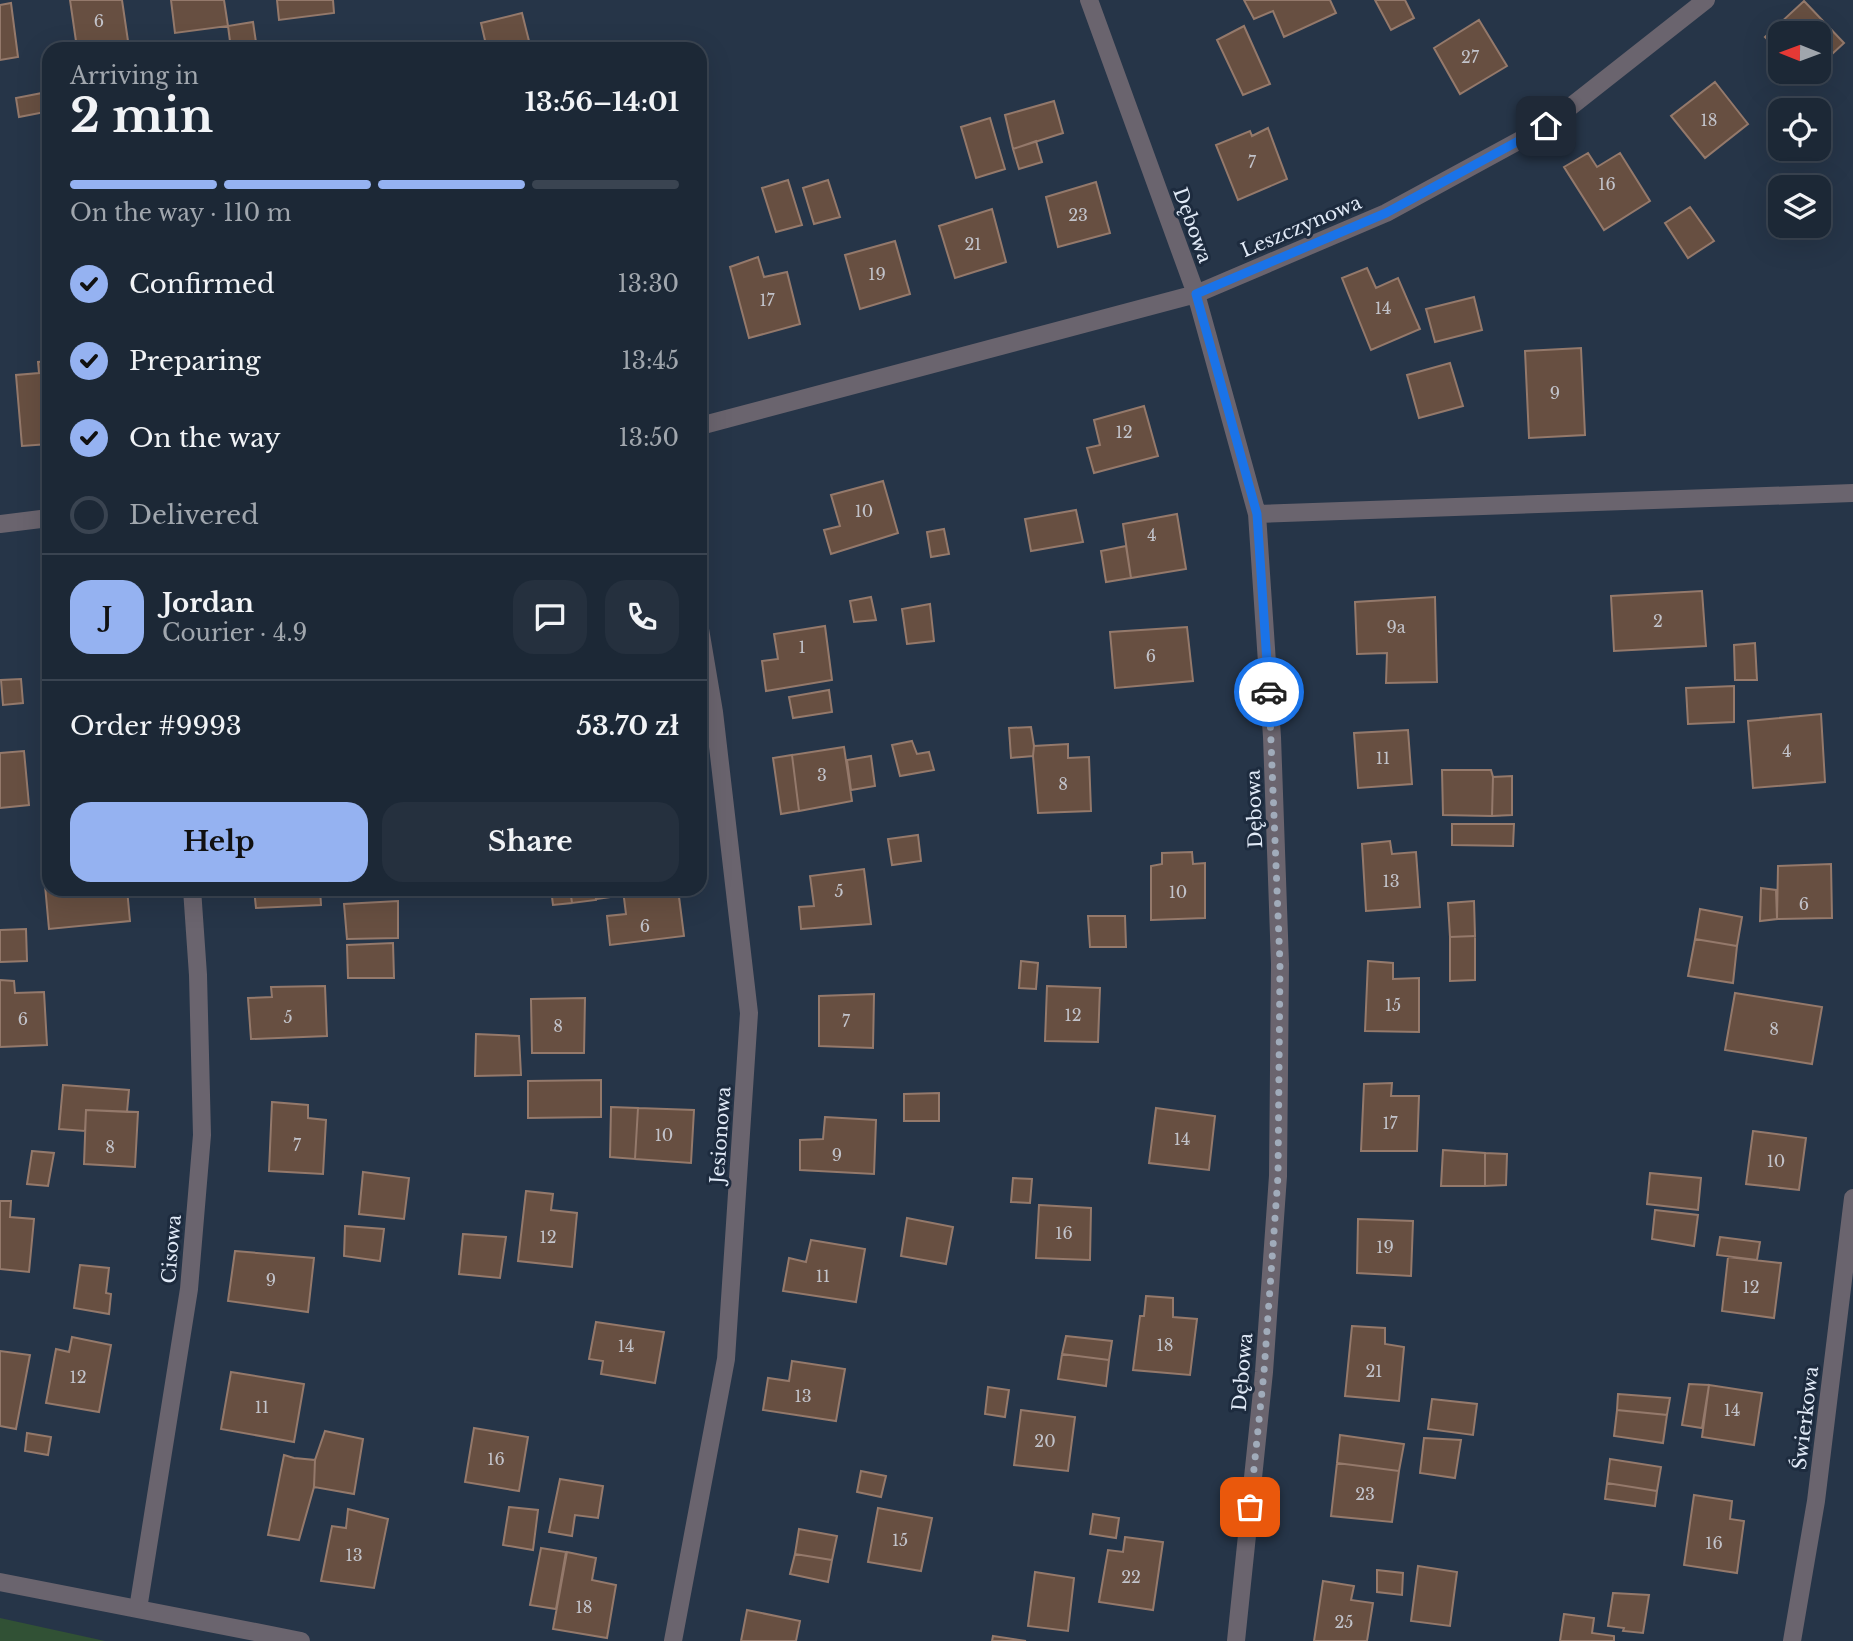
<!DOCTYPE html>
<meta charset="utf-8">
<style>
:root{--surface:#1c2836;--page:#25303e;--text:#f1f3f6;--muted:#a0a6ad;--line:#3a4451;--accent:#95b2f1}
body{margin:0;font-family:"Libre Baskerville",serif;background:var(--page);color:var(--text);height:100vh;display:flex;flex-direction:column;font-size:26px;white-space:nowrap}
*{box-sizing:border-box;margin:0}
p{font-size:23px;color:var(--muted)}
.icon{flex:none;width:38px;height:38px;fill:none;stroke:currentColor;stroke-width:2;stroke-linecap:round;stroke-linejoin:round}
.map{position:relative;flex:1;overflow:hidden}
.drawer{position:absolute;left:42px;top:42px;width:665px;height:854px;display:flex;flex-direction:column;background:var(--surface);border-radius:21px;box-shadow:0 7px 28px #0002,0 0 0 2px var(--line)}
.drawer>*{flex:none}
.needle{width:46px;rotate:271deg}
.tools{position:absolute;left:1768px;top:21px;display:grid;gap:14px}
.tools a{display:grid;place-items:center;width:63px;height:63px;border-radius:14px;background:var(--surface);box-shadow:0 7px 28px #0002,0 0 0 2px var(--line);font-size:35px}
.pin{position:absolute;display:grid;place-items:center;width:60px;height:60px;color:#fff;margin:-30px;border-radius:14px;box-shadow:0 4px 10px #0006}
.courier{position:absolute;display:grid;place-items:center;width:70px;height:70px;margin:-35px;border:5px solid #1a73e8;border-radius:50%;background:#fff;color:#222;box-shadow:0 2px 9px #0007}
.headline em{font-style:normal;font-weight:700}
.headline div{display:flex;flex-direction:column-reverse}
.headline{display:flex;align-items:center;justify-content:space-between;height:119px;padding:0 28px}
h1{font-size:46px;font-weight:700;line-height:52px}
.bar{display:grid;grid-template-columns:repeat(4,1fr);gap:10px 7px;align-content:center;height:84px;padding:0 28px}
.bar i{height:9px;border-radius:5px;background:var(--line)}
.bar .active{background:var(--accent)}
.bar p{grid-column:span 4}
.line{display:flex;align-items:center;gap:18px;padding:0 28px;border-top:2px solid var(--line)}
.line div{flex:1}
.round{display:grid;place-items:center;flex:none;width:74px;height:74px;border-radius:21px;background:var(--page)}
ol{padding:0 28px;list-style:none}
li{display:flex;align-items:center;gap:21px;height:77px}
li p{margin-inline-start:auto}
li .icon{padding:7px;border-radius:50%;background:var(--accent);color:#111;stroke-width:4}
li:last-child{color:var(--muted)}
li i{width:38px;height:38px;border:4px solid var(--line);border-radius:50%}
.button{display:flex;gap:14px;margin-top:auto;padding:14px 28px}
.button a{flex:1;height:80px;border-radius:21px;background:var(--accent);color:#111;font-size:28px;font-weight:700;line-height:80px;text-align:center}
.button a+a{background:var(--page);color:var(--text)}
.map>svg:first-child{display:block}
.green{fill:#315135}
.building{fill:#674f41;stroke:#94796b;stroke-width:2}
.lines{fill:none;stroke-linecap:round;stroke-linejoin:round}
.minor{stroke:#6a646e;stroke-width:18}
.done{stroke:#a0abba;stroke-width:7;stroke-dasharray:0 12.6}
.route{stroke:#1a73e8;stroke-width:9}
.labels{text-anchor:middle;stroke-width:6;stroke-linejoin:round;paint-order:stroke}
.number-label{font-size:16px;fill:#c2c3ca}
.street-label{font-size:19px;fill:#e1eaf7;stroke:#1d2b3e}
</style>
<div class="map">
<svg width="1853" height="1641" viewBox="0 0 1853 1641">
<rect width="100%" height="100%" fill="#263548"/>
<!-- green -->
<path class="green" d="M0,1618L105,1641H0Z"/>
<!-- building -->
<path class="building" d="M70,0H122L128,41L77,48Z
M171,0H224L228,26L175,33Z
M277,0H333L334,13L279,20Z
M1244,0H1330L1336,13L1284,37L1273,11L1254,19Z
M1375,0H1405L1414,18L1391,30Z
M1804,1L1844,43L1818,67V33H1780V52L1765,37Z
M11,3L18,57L0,60V5Z
M522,13L531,49H487L481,23Z
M1479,20L1507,66L1460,94L1434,48Z
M253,22L257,49H231L228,26Z
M1244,26L1270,84L1243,95L1217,40Z
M1715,82L1748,124L1705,158L1671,116Z
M42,93L45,112L19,117L16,98Z
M1054,101L1063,133L1013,149L1005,115Z
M990,118L1005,169L976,178L961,127Z
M1268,128L1287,179L1238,200L1216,145L1250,131L1252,136Z
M1036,141L1042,162L1019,169L1013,149Z
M1588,153L1597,167L1620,153L1650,201L1604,230L1564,167Z
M788,180L802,225L776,232L762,188Z
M828,180L840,217L814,224L803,188Z
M1096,182L1110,233L1058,247L1046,197Z
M1690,207L1714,241L1688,258L1665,223Z
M992,209L1006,262L955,278L939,226Z
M895,241L910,294L860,309L845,255Z
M758,257L764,277L787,272L800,324L749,338L730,267Z
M1367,268L1376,288L1398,278L1420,329L1371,350L1342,278Z
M1474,297L1482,330L1435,342L1426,309Z
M1581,348L1585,435L1529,438L1525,351Z
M49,361V444L22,446L16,375L39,373L38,362Z
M1450,363L1463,406L1419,418L1407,375Z
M1144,406L1158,456L1094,473L1087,448L1100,445L1094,420Z
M883,481L898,533L831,554L824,530L840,526L831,495Z
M1076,510L1083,542L1031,551L1025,519Z
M1177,514L1186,569L1131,578L1123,524Z
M944,529L949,554L931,557L927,532Z
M1126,546L1131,578L1106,582L1101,551Z
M1702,591L1706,646L1614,651L1611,596Z
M871,597L876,620L854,622L850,601Z
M1435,597L1437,682L1386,683L1387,653L1357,654L1355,602Z
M930,604L934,641L907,644L902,609Z
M825,626L832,680L766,691L762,661L778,659L774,634Z
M1187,627L1193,681L1115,688L1110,632Z
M1755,643L1757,680H1735L1734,645Z
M21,679L23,703L3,705L1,680Z
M1734,686V722L1688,724L1686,688Z
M829,690L832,712L793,718L789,697Z
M1821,714L1825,782L1753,788L1748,721Z
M1031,727L1034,746L1033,756L1011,758L1009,728Z
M1408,730L1412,784L1358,788L1354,733Z
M912,741L917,754L929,752L934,770L900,776L892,745Z
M1068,744V758L1089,757L1091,811L1038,813L1033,756L1034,746Z
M844,747L852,801L799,811L792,755Z
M24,751L29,805L0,808V753Z
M792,755L799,811L781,814L773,758Z
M871,756L875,786L851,790L847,760Z
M1442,770H1491L1493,777L1492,816L1443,815Z
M1512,776V815L1492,816L1493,777Z
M1452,824H1514L1513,846L1452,845Z
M918,835L921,861L892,865L888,839Z
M1390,841L1392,854L1416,852L1420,907L1366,911L1362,844Z
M49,851V889H127L130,921L49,929L42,852Z
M1192,852L1193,864L1205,863V918L1151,920V866L1162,864V853Z
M1831,864L1832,918L1777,919L1778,866Z
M864,869L871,924L801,929L799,907L814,906L810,876Z
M1761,888L1776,890L1777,919L1760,921Z
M254,889H320L321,905L256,908Z
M551,889H570L572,903L553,905Z
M570,889H595L596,900L572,903Z
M595,889H617L618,896L596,899Z
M678,889L684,936L610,945L607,916L626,914L623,890Z
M398,901V938L347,939L344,904Z
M1474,901L1475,936L1450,937L1448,903Z
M1700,909L1742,917L1737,946L1695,939Z
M1088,916H1125L1126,947H1090Z
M26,929L27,961L0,962V930Z
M1475,936V980L1450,981V937Z
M1695,939L1737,946L1733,983L1688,976Z
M393,943L394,978H348L347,945Z
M1021,961L1038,963L1036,989L1019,988Z
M1368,961L1393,963V979L1419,978V1032L1365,1031Z
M0,980L14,981L15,993L44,992L47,1045L0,1047Z
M325,986L327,1036L251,1039L248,998L272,997L271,987Z
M1047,986L1100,988L1098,1042L1045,1041Z
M1735,993L1822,1007L1812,1064L1725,1050Z
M874,994L873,1048L819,1046V996Z
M585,998L584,1053H532L531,999Z
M476,1034L519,1036L521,1075L475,1076Z
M601,1080V1117L528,1118V1081Z
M1392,1083L1391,1096H1419L1417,1151H1361L1364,1084Z
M63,1085L129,1090L127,1112L86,1110L85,1131L59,1129Z
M939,1093V1121H904V1094Z
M272,1102L308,1105V1118L326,1120L323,1174L269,1171Z
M611,1107L638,1108L635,1159L610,1157Z
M638,1108L694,1110L691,1163L635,1159Z
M1156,1108L1215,1116L1209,1170L1149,1163Z
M86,1110L138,1112L135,1167L84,1164Z
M825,1117L876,1120L874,1174L800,1170V1140L823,1139Z
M1753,1131L1806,1138L1799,1190L1746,1184Z
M1443,1150L1485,1153V1186H1441Z
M32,1151L54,1153L48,1186L27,1184Z
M1485,1153L1507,1154L1506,1185L1485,1186Z
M363,1172L409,1178L404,1219L359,1214Z
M1650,1173L1701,1178L1698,1210L1647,1204Z
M1013,1178L1032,1179L1030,1203L1011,1202Z
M526,1191L553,1194L551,1210L577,1213L572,1267L518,1261Z
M0,1201H11L10,1217L34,1219L29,1272L0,1269Z
M1039,1205L1091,1208L1090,1260L1036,1258Z
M1655,1210L1698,1215L1694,1246L1652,1239Z
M907,1218L953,1227L946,1264L901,1256Z
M1358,1219L1413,1221L1411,1276L1357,1273Z
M345,1226L384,1229L380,1261L344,1256Z
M463,1234L506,1237L500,1278L459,1274Z
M1720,1237L1760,1242L1757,1260L1717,1255Z
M811,1240L865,1249L856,1302L783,1291L789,1258L806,1262Z
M235,1251L314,1258L308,1312L228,1301Z
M1728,1257L1781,1263L1774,1318L1722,1311Z
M80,1265L109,1268L106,1293L111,1294L109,1314L74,1308Z
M1146,1296L1173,1298V1317L1197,1319L1190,1375L1133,1370L1140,1316H1144Z
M596,1322L664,1332L655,1383L601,1374L603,1361L589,1359Z
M1352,1326L1385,1328V1344L1404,1347L1399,1401L1345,1396Z
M1066,1336L1112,1341L1109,1360L1062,1354Z
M72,1337L111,1345L99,1412L46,1403L56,1349L69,1352Z
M0,1351L30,1355L16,1429L0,1426Z
M1062,1354L1109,1360L1106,1386L1058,1379Z
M792,1361L845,1369L836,1421L763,1410L768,1378L789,1381Z
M231,1372L304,1384L294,1442L221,1429Z
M1689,1384L1709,1385L1702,1428L1682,1425Z
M1709,1385L1762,1393L1754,1445L1702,1437Z
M988,1387L1009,1390L1005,1417L985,1414Z
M1618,1394L1670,1398L1667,1415L1617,1410Z
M1432,1399L1477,1404L1473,1435L1428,1429Z
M1021,1410L1075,1417L1068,1471L1014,1465Z
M1617,1410L1667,1415L1663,1443L1614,1436Z
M474,1428L528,1437L519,1491L465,1482Z
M325,1431L363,1439L354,1494L314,1487L315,1460Z
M27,1433L51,1437L48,1455L25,1451Z
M1340,1435L1404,1444L1399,1471L1337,1463Z
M1424,1438L1461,1440L1455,1478L1420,1473Z
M284,1455L294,1458L315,1460L314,1487L299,1540L268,1535Z
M1610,1459L1661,1467L1657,1491L1607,1483Z
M1337,1463L1399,1471L1392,1522L1331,1516Z
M861,1471L886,1476L881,1497L857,1492Z
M560,1479L603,1486L598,1518L575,1515L572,1536L549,1532Z
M1607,1483L1657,1491L1655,1506L1605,1499Z
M1694,1495L1732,1501L1730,1519L1744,1521L1737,1573L1684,1565Z
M509,1507L538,1510L533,1550L503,1545Z
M878,1508L932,1518L921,1571L868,1562Z
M348,1509L388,1519L374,1588L321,1581L332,1526L346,1528Z
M1093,1514L1119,1518L1116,1538L1090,1534Z
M799,1529L837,1536L832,1560L795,1554Z
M1125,1537L1163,1542L1153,1610L1099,1602L1108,1550L1123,1552Z
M541,1548L566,1552L556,1609L530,1605Z
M567,1552L596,1558L592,1580L616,1585L607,1638L553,1629Z
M795,1554L832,1560L828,1582L790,1574Z
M1418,1566L1457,1572L1450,1626L1411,1621Z
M1377,1570L1403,1573L1402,1595L1377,1592Z
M1035,1572L1074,1578L1068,1631L1028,1626Z
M1323,1581L1354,1586L1351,1600L1373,1603L1367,1641H1314Z
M1613,1593L1649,1595L1643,1633L1623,1631L1624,1628L1608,1626Z
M747,1610L800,1621L796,1641H741Z
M1564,1614L1594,1618L1592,1633L1614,1636V1641H1560Z
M993,1636L1026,1641H992Z"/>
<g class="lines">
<!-- minor -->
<path class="minor" d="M1089,0L1196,294L1257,514L1272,737L1280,964L1278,1176L1264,1372L1236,1641
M700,426L1196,294L1386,213L1546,126L1706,0
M1257,514L1853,493
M0,524L49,518
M0,1582L301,1641
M138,1609L189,1289L202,1135L198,975L192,889
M673,1641L726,1359L749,1013L714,712L700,629
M1792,1641L1816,1501L1853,1198"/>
</g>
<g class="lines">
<!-- done -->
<path class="done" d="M1250,1507L1264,1372L1278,1176L1280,964L1269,692"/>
<!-- route -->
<path class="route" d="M1269,692L1257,514L1196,294L1386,213L1546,126"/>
</g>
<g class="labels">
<!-- number labels -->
<g class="number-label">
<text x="99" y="27">6</text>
<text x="1470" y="63">27</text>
<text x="1709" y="126">18</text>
<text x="1252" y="168">7</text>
<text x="1607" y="190">16</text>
<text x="1078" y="221">23</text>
<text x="973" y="250">21</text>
<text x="877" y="280">19</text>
<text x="767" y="306">17</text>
<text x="1383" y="314">14</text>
<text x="1555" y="399">9</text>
<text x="1124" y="438">12</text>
<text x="864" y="517">10</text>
<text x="1152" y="541">4</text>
<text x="1658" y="627">2</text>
<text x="1396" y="633">9a</text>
<text x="802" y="653">1</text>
<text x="1151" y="662">6</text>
<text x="1787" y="757">4</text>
<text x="1383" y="764">11</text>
<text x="822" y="781">3</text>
<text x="1063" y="790">8</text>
<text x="1391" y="887">13</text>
<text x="839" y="897">5</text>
<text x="1178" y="898">10</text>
<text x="1804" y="910">6</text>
<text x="645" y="932">6</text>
<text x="1393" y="1011">15</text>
<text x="1073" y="1021">12</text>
<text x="288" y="1023">5</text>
<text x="23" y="1025">6</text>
<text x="846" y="1027">7</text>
<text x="558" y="1032">8</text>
<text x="1774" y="1035">8</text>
<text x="1390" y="1129">17</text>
<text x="664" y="1141">10</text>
<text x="1182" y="1145">14</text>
<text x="297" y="1151">7</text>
<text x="110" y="1153">8</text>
<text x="837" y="1161">9</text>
<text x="1776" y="1167">10</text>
<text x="1064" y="1239">16</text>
<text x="548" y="1243">12</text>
<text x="1385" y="1253">19</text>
<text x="823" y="1282">11</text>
<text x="271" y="1286">9</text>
<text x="1751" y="1293">12</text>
<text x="1165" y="1351">18</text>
<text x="626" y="1352">14</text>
<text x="1374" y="1377">21</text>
<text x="78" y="1383">12</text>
<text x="803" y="1402">13</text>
<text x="262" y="1413">11</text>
<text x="1732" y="1416">14</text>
<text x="1045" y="1447">20</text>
<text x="496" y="1465">16</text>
<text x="1365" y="1500">23</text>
<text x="900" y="1546">15</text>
<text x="1714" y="1549">16</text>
<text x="354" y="1561">13</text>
<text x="1131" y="1583">22</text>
<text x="584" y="1613">18</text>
<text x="1344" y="1628">25</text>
</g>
<!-- street labels -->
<g class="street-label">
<text transform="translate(1193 225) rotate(70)" y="7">Dębowa</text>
<text transform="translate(1301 226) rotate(-23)" y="7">Leszczynowa</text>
<text transform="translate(1254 809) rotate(-92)" y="7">Dębowa</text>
<text transform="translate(720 1135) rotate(-86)" y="7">Jesionowa</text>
<text transform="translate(171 1249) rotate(-85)" y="7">Cisowa</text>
<text transform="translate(1242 1372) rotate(-85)" y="7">Dębowa</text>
<text transform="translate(1805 1418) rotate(-83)" y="7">Świerkowa</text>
</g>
</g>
</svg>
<div class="tools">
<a><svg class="needle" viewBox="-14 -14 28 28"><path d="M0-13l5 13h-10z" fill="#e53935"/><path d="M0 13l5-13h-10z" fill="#a0a6ad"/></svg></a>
<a><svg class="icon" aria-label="locate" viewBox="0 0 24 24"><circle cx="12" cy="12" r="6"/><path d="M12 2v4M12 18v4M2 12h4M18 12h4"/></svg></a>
<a><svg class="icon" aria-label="layers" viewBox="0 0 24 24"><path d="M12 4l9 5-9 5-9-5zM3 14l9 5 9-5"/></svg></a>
</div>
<div class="pin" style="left:1250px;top:1507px;background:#ea580c"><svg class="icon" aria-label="bag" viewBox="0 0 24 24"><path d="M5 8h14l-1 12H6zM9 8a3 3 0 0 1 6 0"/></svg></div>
<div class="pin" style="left:1546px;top:126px;background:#1f2937"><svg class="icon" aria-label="home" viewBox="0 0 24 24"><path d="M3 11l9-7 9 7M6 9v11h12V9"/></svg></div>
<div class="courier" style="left:1269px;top:692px"><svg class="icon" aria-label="car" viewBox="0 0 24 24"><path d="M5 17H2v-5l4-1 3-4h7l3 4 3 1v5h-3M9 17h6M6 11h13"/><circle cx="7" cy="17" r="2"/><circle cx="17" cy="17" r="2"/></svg></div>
<section class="drawer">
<div class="headline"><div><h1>2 min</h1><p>Arriving in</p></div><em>13:56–14:01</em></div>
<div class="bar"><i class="active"></i><i class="active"></i><i class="active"></i><i></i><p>On the way · 110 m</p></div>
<ol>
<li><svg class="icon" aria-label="check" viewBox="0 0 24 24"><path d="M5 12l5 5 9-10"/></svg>Confirmed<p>13:30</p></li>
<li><svg class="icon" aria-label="check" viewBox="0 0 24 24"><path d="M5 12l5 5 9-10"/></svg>Preparing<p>13:45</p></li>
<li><svg class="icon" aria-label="check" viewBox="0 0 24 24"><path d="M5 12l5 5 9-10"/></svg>On the way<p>13:50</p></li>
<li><i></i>Delivered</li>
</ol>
<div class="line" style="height:126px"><b class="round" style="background:var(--accent);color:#111">J</b><div><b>Jordan</b><p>Courier · 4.9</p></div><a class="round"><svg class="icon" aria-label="chat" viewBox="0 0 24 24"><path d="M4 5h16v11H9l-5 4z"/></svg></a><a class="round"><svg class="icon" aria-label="phone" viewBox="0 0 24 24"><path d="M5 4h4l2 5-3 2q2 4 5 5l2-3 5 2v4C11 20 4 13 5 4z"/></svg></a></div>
<div class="line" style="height:91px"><div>Order #9993</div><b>53.70 zł</b></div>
<div class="button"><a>Help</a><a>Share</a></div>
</section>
</div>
